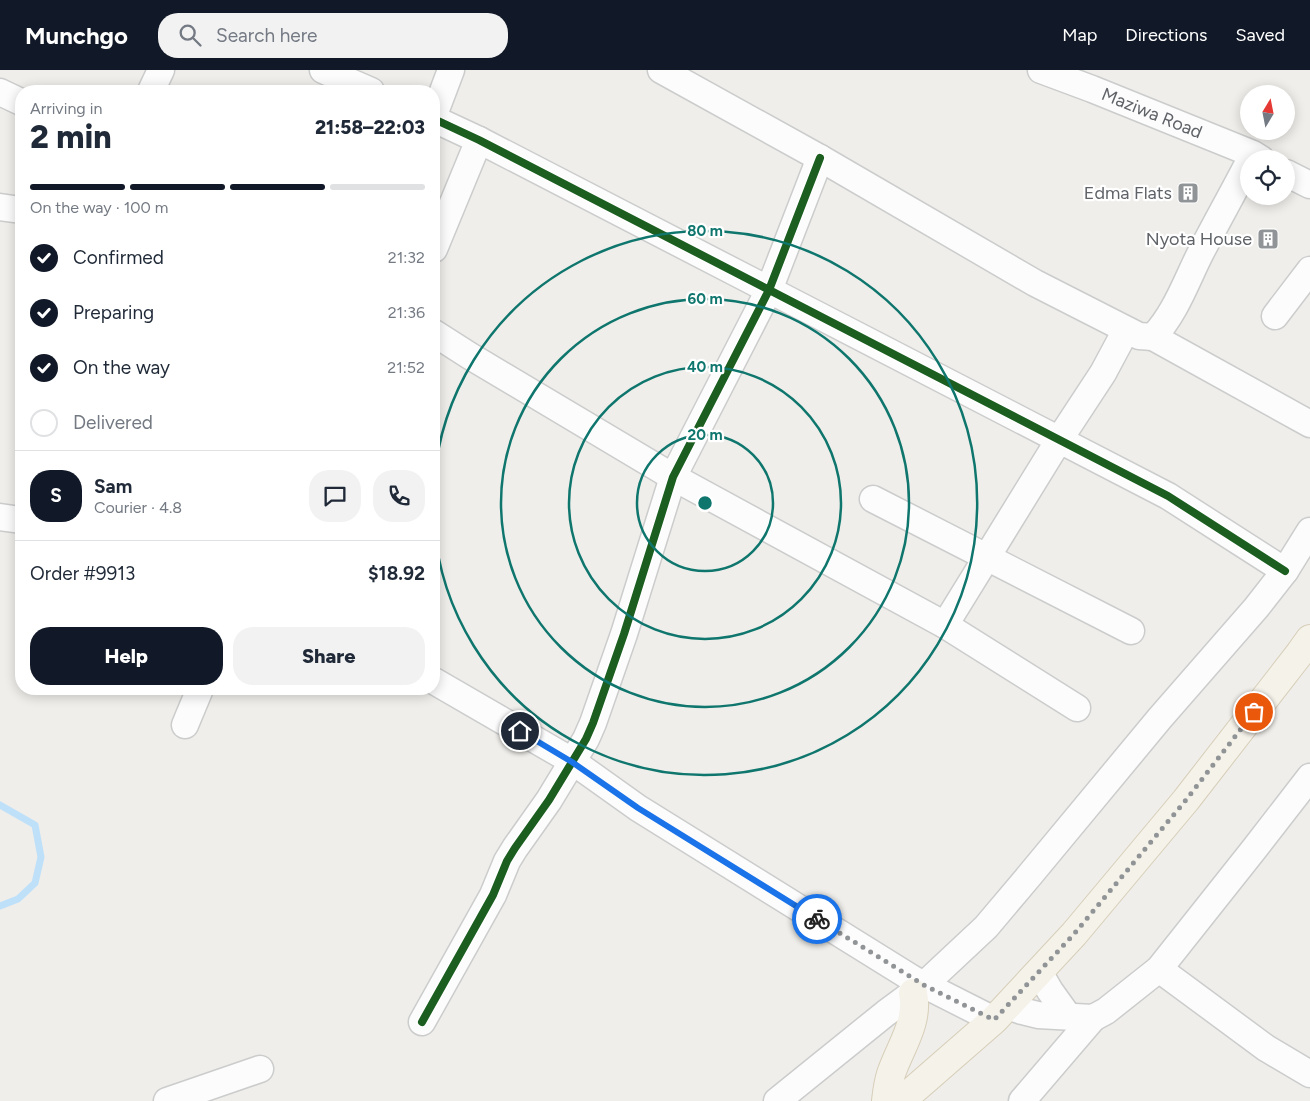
<!DOCTYPE html>
<meta charset="utf-8">
<style>
:root{--surface:#fff;--page:#f2f2f3;--text:#1f2937;--muted:#747a83;--line:#e0e1e3;--accent:#111827}
body{margin:0;font-family:Figtree,sans-serif;background:var(--page);color:var(--text);height:100vh;display:flex;flex-direction:column;font-size:19px;white-space:nowrap}
*{box-sizing:border-box;margin:0}
p{font-size:16px;color:var(--muted)}
.icon{flex:none;width:28px;height:28px;fill:none;stroke:currentColor;stroke-width:2;stroke-linecap:round;stroke-linejoin:round}
.map{position:relative;flex:1;overflow:hidden}
.panel{position:absolute;left:15px;top:15px;width:425px;height:610px;display:flex;flex-direction:column;background:var(--surface);border-radius:20px;box-shadow:0 2px 12px #0003}
.panel>*{flex:none}
.needle{width:32px;rotate:10deg}
.controls{position:absolute;left:1240px;top:15px;display:grid;gap:10px}
.controls a{display:grid;place-items:center;width:55px;height:55px;border-radius:50%;background:var(--surface);box-shadow:0 2px 12px #0003;font-size:25px}
.pin{position:absolute;display:grid;place-items:center;width:42px;height:42px;color:#fff;margin:-21px;border:2px solid #fff;border-radius:50%;box-shadow:0 1px 5px #0007}
.courier{position:absolute;display:grid;place-items:center;width:50px;height:50px;margin:-25px;border:4px solid #1a73e8;border-radius:50%;background:#fff;color:#222;box-shadow:0 1px 6px #0007}
.overview em{font-style:normal;font-weight:800}
.overview div{display:flex;flex-direction:column-reverse}
.overview{display:flex;align-items:center;justify-content:space-between;height:85px;padding:0 15px}
h1{font-size:32px;font-weight:800;line-height:38px}
.bar{display:grid;grid-template-columns:repeat(4,1fr);gap:8px 5px;align-content:center;height:60px;padding:0 15px}
.bar i{height:6px;border-radius:4px;background:var(--line)}
.bar .active{background:var(--accent)}
.bar p{grid-column:span 4}
.line{display:flex;align-items:center;gap:12px;padding:0 15px;border-top:1px solid var(--line)}
.line div{flex:1}
.round{display:grid;place-items:center;flex:none;width:52px;height:52px;border-radius:20px;background:var(--page)}
ol{padding:0 15px;list-style:none}
li{display:flex;align-items:center;gap:15px;height:55px}
li p{margin-inline-start:auto}
li .icon{padding:5px;border-radius:50%;background:var(--accent);color:#fff;stroke-width:4}
li:last-child{color:var(--muted)}
li i{width:28px;height:28px;border:2px solid var(--line);border-radius:50%}
.action{display:flex;gap:10px;margin-top:auto;padding:10px 15px}
.action a{flex:1;height:58px;border-radius:20px;background:var(--accent);color:#fff;font-size:20px;font-weight:800;line-height:58px;text-align:center}
.action a+a{background:var(--page);color:var(--text)}
header{display:flex;align-items:center;gap:30px;box-sizing:border-box;height:70px;padding:0 25px;background:var(--accent);color:#fff}
header strong{font-size:24px}
nav{display:flex;gap:28px;margin-inline-start:auto;font-size:18px}
.search{width:350px;height:45px;background:var(--page);display:flex;align-items:center;gap:12px;box-sizing:border-box;padding:0 18px;border-radius:20px;color:var(--muted);font-size:19px}
.map>svg:first-child{display:block}
.lines{fill:none;stroke-linecap:round;stroke-linejoin:round}
.stream{stroke:#bfe0f9;stroke-width:7}
.minor-casing{stroke:#cbcccc;stroke-width:29}
.primary-casing{stroke:#d7ceb8;stroke-width:30}
.minor{stroke:#fdfcfc;stroke-width:26}
.primary{stroke:#f4f2e9;stroke-width:28}
.cycleway-casing{stroke:#fff;stroke-width:11}
.cycleway{stroke:#1b5e20;stroke-width:8}
.done{stroke:#919496;stroke-width:5;stroke-dasharray:0 9}
.route{stroke:#1a73e8;stroke-width:6}
.ring{fill:none;stroke:#0f766e;stroke-width:2.5}
.labels{text-anchor:middle;stroke-width:4.5;stroke-linejoin:round;paint-order:stroke}
.street-label{font-size:18px;fill:#5f6368;stroke:#fff}
.poi-label{font-size:18px;fill:#5f6368;stroke:#fff;text-anchor:end}
.centre{fill:#0f766e;stroke:#fff;stroke-width:2.5}
.ring-label{font-size:15px;text-anchor:middle;font-weight:bold;fill:#0f766e;stroke:#fff;stroke-width:4.5;stroke-linejoin:round;paint-order:stroke}
</style>
<header>
<strong>Munchgo</strong>
<div class="search"><svg class="icon" aria-label="search" viewBox="0 0 24 24"><circle cx="10" cy="10" r="6"/><path d="M15 15l6 6"/></svg>Search here</div>
<nav><a>Map</a><a>Directions</a><a>Saved</a></nav>
</header>
<div class="map">
<svg width="1310" height="1031" viewBox="0 0 1310 1031">
<rect width="100%" height="100%" fill="#efeeea"/>
<g class="lines">
<!-- stream -->
<path class="stream" d="M0,735L35,755L41,787L35,813L18,829L0,836"/>
<!-- minor casing -->
<g class="minor-casing">
<g id="minor">
<path d="M323,0L371,21"/>
<path d="M661,0L820,88L1035,213L1139,266L1153,267C1175,244 1186,212 1200,184C1216,153 1233,123 1249,92"/>
<path id="s1" d="M1041,0L1092,19L1253,84L1261,89"/>
<path d="M151,21L161,0"/>
<path d="M0,22L21,32"/>
<path d="M434,45L451,0"/>
<path d="M434,49L479,70L1168,426L1285,501"/>
<path d="M1286,103L1310,115"/>
<path d="M0,137L21,140"/>
<path d="M434,179L479,70"/>
<path d="M1275,246L1310,200"/>
<path d="M434,263L470,286L673,407L945,555L1077,638"/>
<path d="M1153,267L1310,354"/>
<path d="M873,429L1131,561"/>
<path d="M0,447L21,450"/>
<path d="M945,555L1059,370L1103,303L1126,260"/>
<path d="M434,611L572,691L638,738L913,909L994,950"/>
<path d="M185,655L200,619"/>
<path d="M1159,899L1266,978L1310,1004"/>
<path d="M1039,902L1050,921L1068,946"/>
<path d="M1008,936L1022,941L1038,945L1093,948L1106,941L1159,899L1255,778L1310,707"/>
<path d="M422,952L493,825L507,791L515,778L549,730L586,669L593,653L624,564L673,407L769,220L820,88"/>
<path d="M167,1031L260,999"/>
<path d="M777,1031L886,943L924,915L986,857L1029,806L1160,648L1256,538L1285,501L1310,461"/>
<path d="M1022,1031L1093,948"/>
</g>
</g>
<!-- primary casing -->
<g class="primary-casing">
<path id="primary" d="M886,1031C887,1022 888,1013 891,1004C900,977 919,953 913,923
M901,1031L994,950L1074,864L1186,730L1300,583L1310,569"/>
</g>
<!-- minor -->
<use href="#minor" class="minor"/>
<!-- primary -->
<use href="#primary" class="primary"/>
<!-- cycleway casing -->
<g class="cycleway-casing">
<path id="cycleway" d="M434,49L479,70L1168,426L1285,501
M422,952L493,825L507,791L515,778L549,730L586,669L593,653L624,564L673,407L769,220L820,88"/>
</g>
<!-- cycleway -->
<use href="#cycleway" class="cycleway"/>
</g>
<g class="lines">
<!-- done -->
<path class="done" d="M817,849L924,915L994,950L1074,864L1186,730L1254,642"/>
<!-- route -->
<path class="route" d="M520,661L572,692L638,738L817,849"/>
</g>
<!-- distance rings -->
<g class="ring">
<circle cx="705" cy="433" r="68"/>
<circle cx="705" cy="433" r="136"/>
<circle cx="705" cy="433" r="204"/>
<path d="M434 412A272 272 0 1 1 434 454"/>
</g>
<!-- icons -->
<defs>
<g id="building-square" transform="scale(1.125)"><rect x="-9" y="-9" width="18" height="18" rx="4" fill="#919496" stroke="#fff"/><path d="M-4-6H4V6H1V3H-1V6H-4ZM-2.5-4.3h1.7v1.8h-1.7ZM.8-4.3h1.7v1.8H.8ZM-2.5-1h1.7V.8h-1.7ZM.8-1h1.7V.8H.8Z" fill="#fff"/></g>
</defs>
<g fill-rule="evenodd">
<use href="#building-square" x="1188" y="123"/>
<use href="#building-square" x="1268" y="169"/>
</g>
<g class="labels">
<!-- street labels -->
<g class="street-label">
<text dy="6" stroke="none"><textPath href="#s1" startOffset="119">Maziwa Road</textPath></text>
</g>
<!-- poi labels -->
<g class="poi-label">
<text x="1172" y="129">Edma Flats</text>
<text x="1252" y="175">Nyota House</text>
</g>
</g>
<circle cx="705" cy="433" r="8" class="centre"/>
<g class="ring-label">
<text x="705" y="166">80 m</text>
<text x="705" y="234">60 m</text>
<text x="705" y="302">40 m</text>
<text x="705" y="370">20 m</text>
</g>
</svg>
<div class="controls">
<a><svg class="needle" viewBox="-14 -14 28 28"><path d="M0-13l5 13h-10z" fill="#e53935"/><path d="M0 13l5-13h-10z" fill="#747a83"/></svg></a>
<a><svg class="icon" aria-label="locate" viewBox="0 0 24 24"><circle cx="12" cy="12" r="6"/><path d="M12 2v4M12 18v4M2 12h4M18 12h4"/></svg></a>
</div>
<div class="pin" style="left:1254px;top:642px;background:#ea580c"><svg class="icon" aria-label="bag" viewBox="0 0 24 24"><path d="M5 8h14l-1 12H6zM9 8a3 3 0 0 1 6 0"/></svg></div>
<div class="pin" style="left:520px;top:661px;background:#1f2937"><svg class="icon" aria-label="home" viewBox="0 0 24 24"><path d="M3 11l9-7 9 7M6 9v11h12V9"/></svg></div>
<div class="courier" style="left:817px;top:849px"><svg class="icon" aria-label="bike" viewBox="0 0 24 24"><circle cx="6" cy="16" r="4"/><circle cx="18" cy="16" r="4"/><path d="M6 16l4-8h5l3 8M10 8l3 8H6M13 5h3"/></svg></div>
<section class="panel">
<div class="overview"><div><h1>2 min</h1><p>Arriving in</p></div><em>21:58–22:03</em></div>
<div class="bar"><i class="active"></i><i class="active"></i><i class="active"></i><i></i><p>On the way · 100 m</p></div>
<ol>
<li><svg class="icon" aria-label="check" viewBox="0 0 24 24"><path d="M5 12l5 5 9-10"/></svg>Confirmed<p>21:32</p></li>
<li><svg class="icon" aria-label="check" viewBox="0 0 24 24"><path d="M5 12l5 5 9-10"/></svg>Preparing<p>21:36</p></li>
<li><svg class="icon" aria-label="check" viewBox="0 0 24 24"><path d="M5 12l5 5 9-10"/></svg>On the way<p>21:52</p></li>
<li><i></i>Delivered</li>
</ol>
<div class="line" style="height:90px"><b class="round" style="background:var(--accent);color:#fff">S</b><div><b>Sam</b><p>Courier · 4.8</p></div><a class="round"><svg class="icon" aria-label="chat" viewBox="0 0 24 24"><path d="M4 5h16v11H9l-5 4z"/></svg></a><a class="round"><svg class="icon" aria-label="phone" viewBox="0 0 24 24"><path d="M5 4h4l2 5-3 2q2 4 5 5l2-3 5 2v4C11 20 4 13 5 4z"/></svg></a></div>
<div class="line" style="height:65px"><div>Order #9913</div><b>$18.92</b></div>
<div class="action"><a>Help</a><a>Share</a></div>
</section>
</div>
